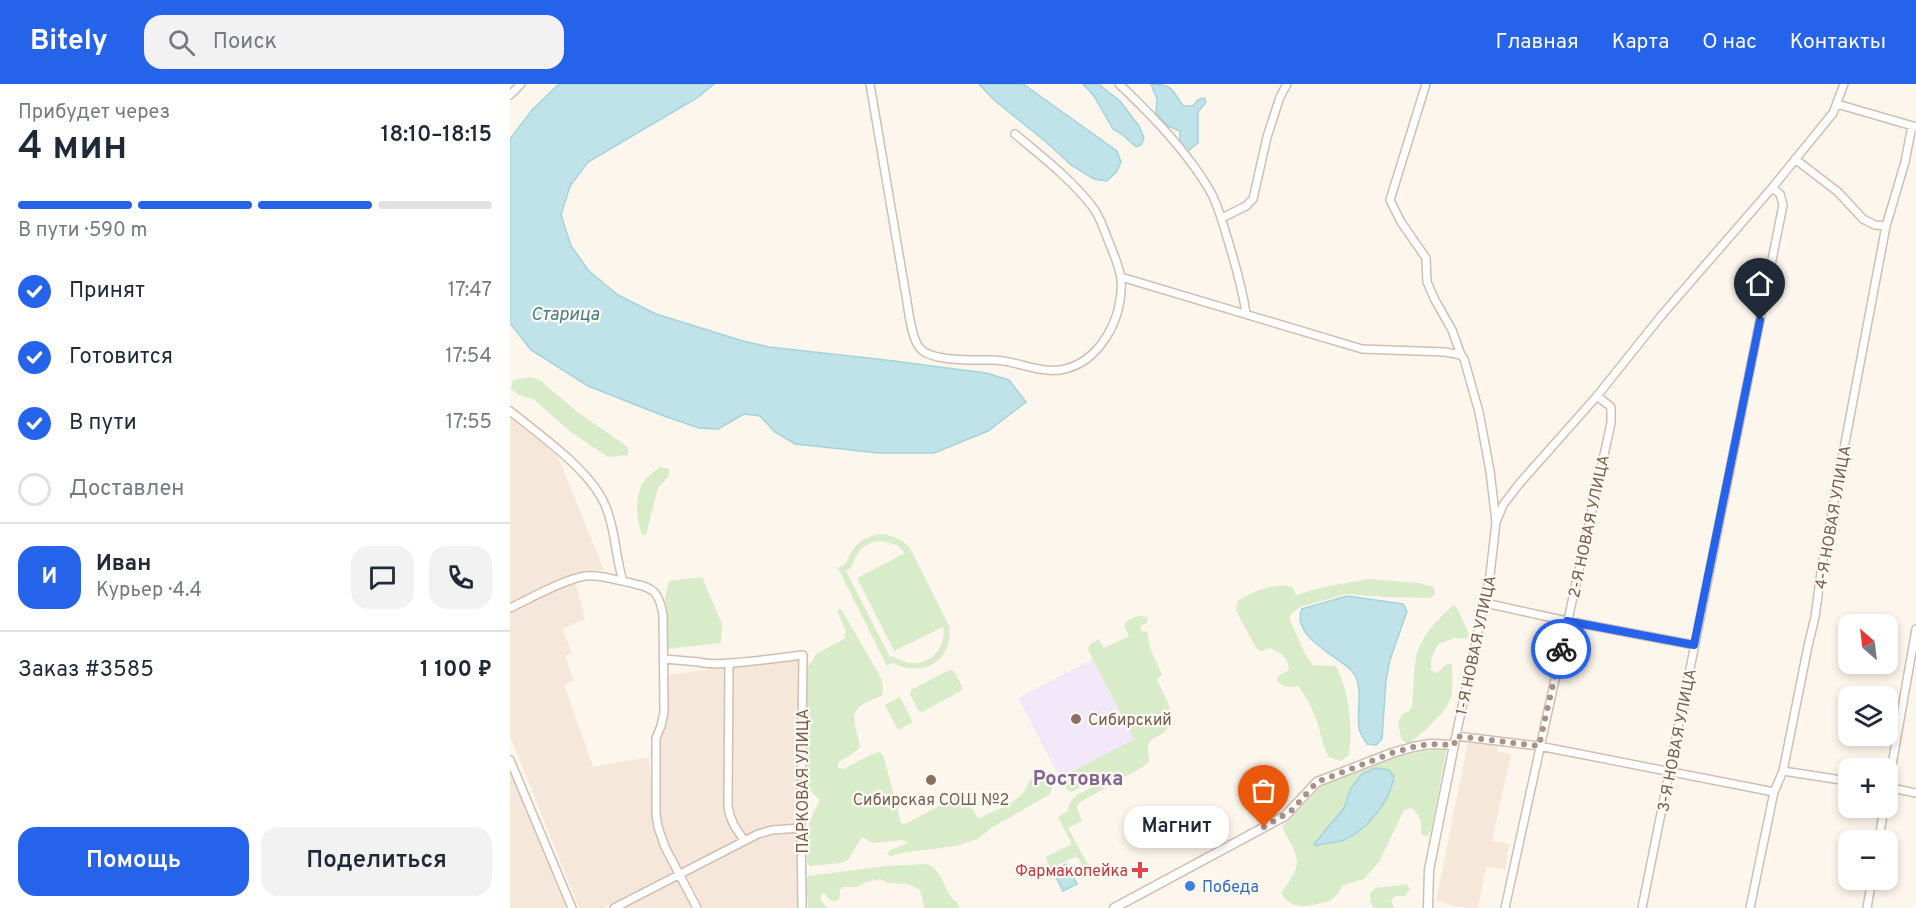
<!DOCTYPE html>
<html lang="ru">
<meta charset="utf-8">
<style>
:root{--surface:#fff;--page:#f2f2f3;--text:#1f2937;--muted:#747a83;--line:#e0e1e3;--accent:#2563eb}
body{margin:0;font-family:Overpass,sans-serif;background:var(--page);color:var(--text);height:100vh;display:flex;flex-direction:column;font-size:22px;white-space:nowrap}
*{box-sizing:border-box;margin:0}
p{font-size:20px;color:var(--muted)}
.icon{flex:none;width:33px;height:33px;fill:none;stroke:currentColor;stroke-width:2;stroke-linecap:round;stroke-linejoin:round}
.map{position:relative;flex:1;overflow:hidden}
.panel{display:flex;flex-direction:column;background:var(--surface);width:510px}
.panel>*{flex:none}
.needle{width:39px;rotate:332deg}
.fabs{position:absolute;left:1328px;top:530px;display:grid;gap:12px}
.fabs a{display:grid;place-items:center;width:60px;height:60px;border-radius:12px;background:var(--surface);box-shadow:0 3px 9px #0003;font-size:30px}
.pin{position:absolute;display:grid;place-items:center;width:51px;height:51px;color:#fff;margin:-62px -26px;border-radius:50% 50% 50% 0;rotate:-45deg;box-shadow:0 0 6px #0007}
.pin .icon{rotate:45deg}
.courier{position:absolute;display:grid;place-items:center;width:60px;height:60px;margin:-30px;border:4px solid #2563eb;border-radius:50%;background:#fff;color:#222;box-shadow:0 2px 8px #0007}
.bubble{position:absolute;height:42px;border-radius:18px;background:var(--surface);box-shadow:0 3px 9px #0003;font-size:20px;font-weight:600;line-height:42px;text-align:center}
.overview em{font-style:normal;font-weight:600}
.overview div{display:flex;flex-direction:column-reverse}
.overview{display:flex;align-items:center;justify-content:space-between;height:102px;padding:0 18px}
h1{font-size:39px;font-weight:600;line-height:45px}
.bar{display:grid;grid-template-columns:repeat(4,1fr);gap:9px 6px;align-content:center;height:72px;padding:0 18px}
.bar i{height:8px;border-radius:4px;background:var(--line)}
.bar .current{background:var(--accent)}
.bar p{grid-column:span 4}
.line{display:flex;align-items:center;gap:15px;padding:0 18px;border-top:2px solid var(--line)}
.line div{flex:1}
.round{display:grid;place-items:center;flex:none;width:63px;height:63px;border-radius:18px;background:var(--page)}
ol{padding:0 18px;list-style:none}
li{display:flex;align-items:center;gap:18px;height:66px}
li p{margin-inline-start:auto}
li .icon{padding:6px;border-radius:50%;background:var(--accent);color:#fff;stroke-width:4}
li:last-child{color:var(--muted)}
li i{width:33px;height:33px;border:3px solid var(--line);border-radius:50%}
.action{display:flex;gap:12px;margin-top:auto;padding:12px 18px}
.action a{flex:1;height:69px;border-radius:18px;background:var(--accent);color:#fff;font-size:24px;font-weight:600;line-height:69px;text-align:center}
.action a+a{background:var(--page);color:var(--text)}
header{display:flex;align-items:center;gap:36px;box-sizing:border-box;height:84px;padding:0 30px;background:var(--accent);color:#fff}
header strong{font-size:28px}
nav{display:flex;gap:33px;margin-inline-start:auto;font-size:21px}
.search{width:420px;height:54px;background:var(--page);display:flex;align-items:center;gap:15px;box-sizing:border-box;padding:0 21px;border-radius:18px;color:var(--muted);font-size:22px}
main{display:flex;flex:1;min-height:0}
.map>svg:first-child{display:block}
.residential{fill:#f5e8da}
.education{fill:#f3e8fa}
.green{fill:#d8ecc9;fill-rule:evenodd}
.water{fill:#bfe3e8;stroke:#a5d3da;stroke-width:1.5}
.lines{fill:none;stroke-linecap:round;stroke-linejoin:round}
.minor-casing{stroke:#d1beb0;stroke-width:10}
.tertiary-casing{stroke:#d1beb0;stroke-width:11}
.minor{stroke:#fff;stroke-width:7}
.tertiary{stroke:#fff;stroke-width:8}
.done{stroke:#a89285;stroke-width:6;stroke-dasharray:0 10.8}
.route{stroke:#2563eb;stroke-width:8}
.education-dot{fill:#8d6e63;stroke:#fffaf3;stroke-width:2}
.health-dot{fill:#e0444e;stroke:#fffaf3;stroke-width:2}
.shop-dot{fill:#3f7fe0;stroke:#fffaf3;stroke-width:2}
.labels{text-anchor:middle;stroke-width:4.5;stroke-linejoin:round;paint-order:stroke}
.street-label{font-size:16px;fill:#7a5c4d;stroke:#fffaf3}
.education-label{font-size:16px;fill:#785e54;stroke:#fffaf3;text-anchor:start}
.health-label{font-size:16px;fill:#be3a42;stroke:#fffaf3;text-anchor:end}
.shop-label{font-size:16px;fill:#366cbe;stroke:#fffaf3;text-anchor:start}
.water-label{font-size:18px;font-style:italic;fill:#437c86;stroke:#fffaf3}
.quarter-label{font-size:20px;font-weight:bold;fill:#846695;stroke:#fffaf3}
</style>
<header>
<strong>Bitely</strong>
<div class="search"><svg class="icon" aria-label="search" viewBox="0 0 24 24"><circle cx="10" cy="10" r="6"/><path d="M15 15l6 6"/></svg>Поиск</div>
<nav><a>Главная</a><a>Карта</a><a>О нас</a><a>Контакты</a></nav>
</header>
<main>
<section class="panel">
<div class="overview"><div><h1>4 мин</h1><p>Прибудет через</p></div><em>18:10–18:15</em></div>
<div class="bar"><i class="current"></i><i class="current"></i><i class="current"></i><i></i><p>В пути · 590 m</p></div>
<ol>
<li><svg class="icon" aria-label="check" viewBox="0 0 24 24"><path d="M5 12l5 5 9-10"/></svg>Принят<p>17:47</p></li>
<li><svg class="icon" aria-label="check" viewBox="0 0 24 24"><path d="M5 12l5 5 9-10"/></svg>Готовится<p>17:54</p></li>
<li><svg class="icon" aria-label="check" viewBox="0 0 24 24"><path d="M5 12l5 5 9-10"/></svg>В пути<p>17:55</p></li>
<li><i></i>Доставлен</li>
</ol>
<div class="line" style="height:108px"><b class="round" style="background:var(--accent);color:#fff">И</b><div><b>Иван</b><p>Курьер · 4.4</p></div><a class="round"><svg class="icon" aria-label="chat" viewBox="0 0 24 24"><path d="M4 5h16v11H9l-5 4z"/></svg></a><a class="round"><svg class="icon" aria-label="phone" viewBox="0 0 24 24"><path d="M5 4h4l2 5-3 2q2 4 5 5l2-3 5 2v4C11 20 4 13 5 4z"/></svg></a></div>
<div class="line" style="height:78px"><div>Заказ #3585</div><b>1 100 ₽</b></div>
<div class="action"><a>Помощь</a><a>Поделиться</a></div>
</section>
<div class="map">
<svg width="1406" height="824" viewBox="0 0 1406 824">
<rect width="100%" height="100%" fill="#fdf6ec"/>
<!-- residential -->
<path class="residential" d="M0,332L37,361L48,373L94,486L82,487L64,493L75,535L52,545L62,569L55,572L64,596L54,600L83,683L139,673L143,729L164,787L93,824H69L0,652Z
M288,575V741L254,745L239,750L172,785L169,783L153,752L148,722V655L156,591Z
M958,659L988,661L987,668L1001,670L982,757L999,760L995,786L976,782L968,824L948,823L926,817Z
M0,688L53,816L56,824H0Z
M288,747L290,824H193L176,791L177,789L237,758L263,750Z
M169,794L184,824H110Z"/>
<!-- education -->
<path class="education" d="M583,575L624,655L550,694L508,614Z"/>
<!-- green -->
<path class="green" d="M21,293L30,296L66,327L118,363V371L98,373L62,349L23,315L9,311L1,305L3,296Z
M150,383L159,385V392L148,404L136,451L132,450C126,435 124,409 135,396C139,391 145,387 150,383Z
M372,450C383,452 392,455 400,464L439,542C444,577 413,594 383,579L377,582L328,484L336,480C342,462 352,452 372,450ZM371,457L387,461L395,469L347,494L384,567L433,543C437,563 421,581 400,579C394,578 388,575 382,572L380,573L336,487L341,484C347,468 353,458 371,457Z
M192,493L212,540L211,559L156,565L155,515L159,497Z
M859,495L908,499L924,503L925,510L920,514L877,513L836,510L790,523L782,529L779,534L795,570L803,581L826,582C839,608 843,641 839,671L830,677L819,673C811,660 811,646 805,632C801,622 795,611 788,602C778,604 774,604 767,597L768,592L779,586C778,573 771,569 760,564L751,567L746,564L726,527L727,518C738,509 768,497 782,503L786,511L814,503Z
M944,521L948,526L959,550L956,555L945,554L928,560L921,575V586L927,589L937,580H942C942,591 944,607 939,618C933,631 910,651 898,660L892,656L888,640L892,630L899,627L902,622C904,606 903,589 906,574C910,553 928,534 944,521Z
M330,525L333,528L371,594L373,604L372,612C336,625 343,630 350,663C345,670 334,673 328,679V684L334,685L362,670L370,668L374,673L391,739L395,740L450,711H454L467,733L470,734C484,727 501,721 512,710C518,704 518,694 526,691C540,685 546,702 539,711L481,744L468,755L445,762L392,769L381,772L377,770L380,766L398,759L393,756L363,759L352,753L338,776L331,779L300,782L297,778L299,738L310,716L296,703L293,696L294,586L302,578L306,570L334,555L336,547L327,527Z
M631,532L638,533L637,539L630,542L632,548L637,547L640,564L652,591L647,596C654,611 670,633 654,648C649,652 642,654 639,659C637,664 639,672 639,678L633,683L570,718L567,723L572,737L558,744L580,784L579,787L576,788L568,774L565,773L542,784L540,783L536,775L537,772L560,761L561,758L548,733L558,727C560,707 580,708 593,696L590,694L561,708L556,705L555,691L624,655L578,566L580,560L589,555L594,564L619,552L614,542C618,535 623,533 631,532Z
M439,586L444,587L452,602L451,607L412,628L408,626L400,610L401,606Z
M390,613L403,638L388,646L375,621Z
M932,664L936,667L921,747L917,752H914L911,749C912,737 910,731 901,724L894,726L869,778L854,795L833,801C830,807 826,813 821,816C819,817 813,819 811,819C794,824 779,824 771,809C784,790 794,781 780,758C777,752 773,748 773,741L792,723L812,701L837,689L888,672ZM841,704L832,757L804,760L834,724Z
M417,780C436,788 433,811 447,818L450,824H414L410,806L398,800L378,799L370,795L356,798L348,803H333L330,806L329,816L325,817L320,816L314,809L311,812V817L318,824H298L296,797L298,792L376,782Z
M897,800L900,805L895,812H885L881,816L884,824H864L860,817V809L866,804Z"/>
<!-- water -->
<path class="water" d="M49,0H204L187,14L78,78L60,102L51,131L61,162L79,187L108,211L146,230L233,257L259,263L376,276L476,289L499,296L516,318L478,347L424,369H369L285,360L265,348L250,332L234,330L208,345L189,344L154,332L78,302L21,266L0,239V55L22,26Z
M469,0H513L607,67L611,78L607,87L597,97L584,95L561,81L535,57L484,16Z
M573,0H588L610,17L629,42L634,54L631,61L626,63L613,51L603,45L584,12Z
M641,0C662,0 662,5 673,22H683L688,16L694,14L696,18L688,28V59L677,68L670,58V47L658,42L646,29L647,15Z
M837,512L893,520L897,527L880,576L876,596L872,655L866,661L857,660C855,656 852,652 850,648C844,629 857,601 840,585C826,572 780,551 792,525Z
M865,684L879,686L884,693C879,719 858,745 834,756C825,760 815,758 806,762L804,760L834,724L841,704L852,690Z
M556,780L567,800L553,807L543,787Z"/>
<g class="lines">
<!-- minor casing -->
<g class="minor-casing">
<path id="minor" d="M360,0C372,69 383,137 395,206C398,220 400,251 409,263C419,278 465,276 483,276C505,276 527,289 550,286C589,280 614,234 611,196C610,182 602,167 597,153C593,143 589,130 581,121C560,94 531,72 505,50
M609,0C642,31 676,66 699,105C708,120 712,137 717,153C725,179 732,203 736,229
M916,0L880,116L891,138L916,174L917,198L925,216L942,246L951,271
M0,11L11,0
M1327,20L1406,43
M1285,75L1328,108L1353,135L1365,141L1376,142
M712,134L736,122L743,115L757,53L770,13L777,0
M611,193L852,265L935,268L951,271L954,275L969,328L980,387L986,438L980,491L944,661
M0,327C29,350 81,387 95,421C106,445 105,473 113,497C139,504 148,501 153,531L154,628L151,642L146,654V730L148,743L155,763L187,824
M987,436L993,421L1009,400L1087,312L1151,232L1262,104L1323,29L1334,0
M975,519L1057,537L1184,561
M0,524C21,514 53,496 75,492C88,490 101,495 113,497
M154,575L189,578C205,584 273,573 293,571L291,738L292,824
M219,579L218,722C220,737 226,745 234,756
M946,652L1029,662L1264,708
M0,676L62,824
M1273,687L1338,697
M1377,703L1406,709
M1377,709L1406,545
M1369,756L1374,723
M104,824L248,750L262,746L291,744
M995,824L1101,339V323L1087,312
M1132,824L1273,121L1270,110L1262,104
M1240,824L1264,708L1273,687L1298,562L1305,533L1312,481L1376,142L1395,78L1402,42
M1357,824L1362,795"/>
</g>
<!-- tertiary casing -->
<g class="tertiary-casing">
<path id="tertiary" d="M604,824L775,732L807,698L882,669L903,663L920,660L944,661L919,786L918,824"/>
</g>
<!-- minor -->
<use href="#minor" class="minor"/>
<!-- tertiary -->
<use href="#tertiary" class="tertiary"/>
</g>
<g class="lines">
<!-- done -->
<path class="done" d="M754,743L781,727L807,698L882,669L903,663L920,660L944,661L946,652L1029,662L1051,565"/>
<!-- route -->
<path class="route" d="M1051,565L1057,537L1184,561L1250,236"/>
</g>
<!-- markers -->
<g class="education-dot">
<circle cx="566" cy="635" r="6"/>
<circle cx="421" cy="696" r="6"/>
</g>
<path class="health-dot" d="M627 777h6v6h6v6h-6v6h-6v-6h-6v-6h6z"/>
<circle class="shop-dot" cx="680" cy="802" r="6"/>
<g class="labels">
<!-- street labels -->
<g class="street-label">
<text transform="translate(1322 433) rotate(-80)" y="6">4-Я НОВАЯ УЛИЦА</text>
<text transform="translate(1078 442) rotate(-78)" y="6">2-Я НОВАЯ УЛИЦА</text>
<text transform="translate(965 561) rotate(-78)" y="6">1-Я НОВАЯ УЛИЦА</text>
<text transform="translate(1166 656) rotate(-79)" y="6">3-Я НОВАЯ УЛИЦА</text>
<text transform="translate(292 697) rotate(-90)" y="6">ПАРКОВАЯ УЛИЦА</text>
</g>
<!-- education labels -->
<g class="education-label">
<text x="578" y="641">Сибирский</text>
<text x="421" y="721" text-anchor="middle">Сибирская СОШ №2</text>
</g>
<!-- health labels -->
<g class="health-label">
<text x="618" y="792">Фармакопейка</text>
</g>
<!-- shop labels -->
<g class="shop-label">
<text x="692" y="808">Победа</text>
</g>
<!-- water labels -->
<g class="water-label">
<text x="55" y="236">Старица</text>
</g>
<!-- quarter labels -->
<g class="quarter-label">
<text x="568" y="701">Ростовка</text>
</g>
</g>
</svg>
<div class="fabs">
<a><svg class="needle" viewBox="-14 -14 28 28"><path d="M0-13l5 13h-10z" fill="#e53935"/><path d="M0 13l5-13h-10z" fill="#747a83"/></svg></a>
<a><svg class="icon" aria-label="layers" viewBox="0 0 24 24"><path d="M12 4l9 5-9 5-9-5zM3 14l9 5 9-5"/></svg></a>
<a>+</a>
<a>−</a>
</div>
<div class="pin" style="left:754px;top:743px;background:#ea580c"><svg class="icon" aria-label="bag" viewBox="0 0 24 24"><path d="M5 8h14l-1 12H6zM9 8a3 3 0 0 1 6 0"/></svg></div>
<div class="pin" style="left:1250px;top:236px;background:#1f2937"><svg class="icon" aria-label="home" viewBox="0 0 24 24"><path d="M3 11l9-7 9 7M6 9v11h12V9"/></svg></div>
<div class="courier" style="left:1051px;top:565px"><svg class="icon" aria-label="bike" viewBox="0 0 24 24"><circle cx="6" cy="16" r="4"/><circle cx="18" cy="16" r="4"/><path d="M6 16l4-8h5l3 8M10 8l3 8H6M13 5h3"/></svg></div>
<div class="bubble" style="left:614px;top:722px;width:105px">Магнит</div>
</div>
</main>
